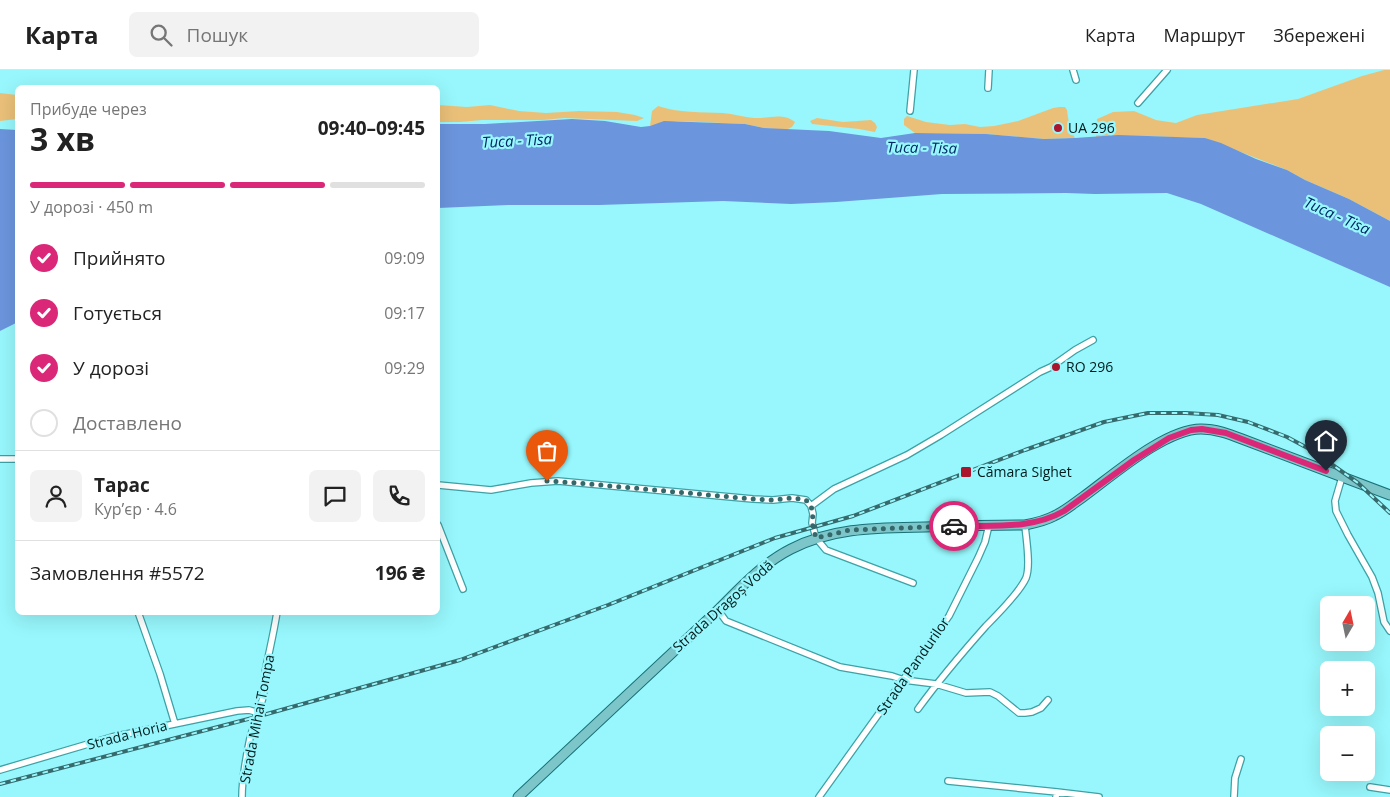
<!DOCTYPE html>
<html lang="uk">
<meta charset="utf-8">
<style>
:root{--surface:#fff;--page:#f2f2f2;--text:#222;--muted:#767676;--line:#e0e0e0;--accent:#db2777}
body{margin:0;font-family:"Open Sans",sans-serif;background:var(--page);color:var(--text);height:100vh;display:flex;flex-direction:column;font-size:19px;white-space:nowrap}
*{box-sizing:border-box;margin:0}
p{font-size:16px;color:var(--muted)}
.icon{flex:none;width:28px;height:28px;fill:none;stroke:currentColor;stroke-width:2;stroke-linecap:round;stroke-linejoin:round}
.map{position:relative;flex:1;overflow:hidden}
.side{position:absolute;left:15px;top:15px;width:425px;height:530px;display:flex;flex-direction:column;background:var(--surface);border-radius:8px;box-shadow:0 5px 20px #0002}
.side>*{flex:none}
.needle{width:32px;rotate:9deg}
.fabs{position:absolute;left:1320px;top:526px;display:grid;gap:10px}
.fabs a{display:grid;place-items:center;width:55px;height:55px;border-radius:8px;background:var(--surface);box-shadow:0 5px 20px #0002;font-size:25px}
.pin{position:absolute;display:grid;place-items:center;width:42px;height:42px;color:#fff;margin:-51px -21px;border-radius:50% 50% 50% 0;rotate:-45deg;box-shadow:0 0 5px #0007}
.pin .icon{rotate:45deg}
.courier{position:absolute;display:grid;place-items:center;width:50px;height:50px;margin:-25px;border:4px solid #db2777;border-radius:50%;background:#fff;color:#222;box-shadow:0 1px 6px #0007}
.summary em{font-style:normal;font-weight:700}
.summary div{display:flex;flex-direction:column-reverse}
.summary{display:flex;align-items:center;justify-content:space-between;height:85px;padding:0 15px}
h1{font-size:32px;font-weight:700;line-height:38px}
.bar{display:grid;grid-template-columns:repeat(4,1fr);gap:8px 5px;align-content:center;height:60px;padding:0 15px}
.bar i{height:6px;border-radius:4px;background:var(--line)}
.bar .active{background:var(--accent)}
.bar p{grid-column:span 4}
.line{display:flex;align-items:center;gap:12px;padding:0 15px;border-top:1px solid var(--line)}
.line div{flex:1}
.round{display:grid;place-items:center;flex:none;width:52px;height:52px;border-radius:8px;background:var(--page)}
ol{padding:0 15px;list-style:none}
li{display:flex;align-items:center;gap:15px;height:55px}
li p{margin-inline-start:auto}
li .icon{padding:5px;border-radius:50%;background:var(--accent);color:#fff;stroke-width:4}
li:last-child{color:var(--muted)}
li i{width:28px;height:28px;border:2px solid var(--line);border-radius:50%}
header{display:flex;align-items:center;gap:30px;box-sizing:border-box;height:70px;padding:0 25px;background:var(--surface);border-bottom:1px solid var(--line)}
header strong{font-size:24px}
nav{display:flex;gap:28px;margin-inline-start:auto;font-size:18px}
.search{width:350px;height:45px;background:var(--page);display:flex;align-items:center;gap:12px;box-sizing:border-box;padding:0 18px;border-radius:8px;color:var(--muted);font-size:19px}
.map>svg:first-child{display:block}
.green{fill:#eac079}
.water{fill:#6b95dd}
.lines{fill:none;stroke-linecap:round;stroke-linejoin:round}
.minor-casing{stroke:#3da1a6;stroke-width:8}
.primary-casing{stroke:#187177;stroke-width:11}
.minor{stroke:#fff;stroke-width:5.5}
.primary{stroke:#7cc6ca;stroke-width:9}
.rail-casing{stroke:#366a6d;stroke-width:4}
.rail{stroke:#97f7fc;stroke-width:2;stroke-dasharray:5.5;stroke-linecap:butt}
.done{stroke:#35686b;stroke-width:5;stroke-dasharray:0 9}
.route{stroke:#db2777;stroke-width:6}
.poi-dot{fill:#aa142d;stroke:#97f7fc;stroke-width:2}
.labels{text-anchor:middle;stroke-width:4.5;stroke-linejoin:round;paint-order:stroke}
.poi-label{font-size:14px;fill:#001b1d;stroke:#97f7fc;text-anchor:start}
.street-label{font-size:14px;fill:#001b1d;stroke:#97f7fc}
.water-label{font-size:15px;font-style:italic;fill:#012664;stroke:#97f7fc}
</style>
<header>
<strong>Карта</strong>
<div class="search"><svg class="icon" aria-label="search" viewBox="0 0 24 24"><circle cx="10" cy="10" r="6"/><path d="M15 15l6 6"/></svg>Пошук</div>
<nav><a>Карта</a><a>Маршрут</a><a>Збережені</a></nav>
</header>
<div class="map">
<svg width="1390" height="727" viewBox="0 0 1390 727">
<rect width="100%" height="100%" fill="#97f7fc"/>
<!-- green -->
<path class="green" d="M1384,0H1390V151L1349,129L1305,110L1287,100L1205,68L1141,66L1096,67L1097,49L1113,42L1134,41L1156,50L1176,53L1197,45L1298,29L1362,6Z
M0,23L17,25V49L0,51Z
M438,35L467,37L490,35L519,41L546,43L579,41L617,42L635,45L644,48L637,51L564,48L543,50H482L460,52H438Z
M658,36C679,43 701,42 723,43C733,44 744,47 754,48C768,49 782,42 795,52L792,57L786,60L764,58L745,54L677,51L650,56L652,41Z
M1059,37H1065L1067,40C1068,49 1070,60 1075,68L1044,69L986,64L915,63L904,55V49L907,46L926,52L950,55L965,54L980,57L994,56L1018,51L1053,38Z
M817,48L843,52L871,50L875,53L877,57L875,62L859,59L812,54L810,51Z"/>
<!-- water -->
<path class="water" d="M572,49L605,51L641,57L650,56L664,51L745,54L764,58L829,61L881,68L915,63L986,64L1044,69L1075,68L1118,65L1205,68L1221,73L1256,89L1287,100L1305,110L1349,129L1390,151V217L1201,134L1167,123L1095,124L1066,123L942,124L836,132L791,134L723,131L599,135H508L438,138V54H485Z
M0,59L17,60L18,252L0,261Z"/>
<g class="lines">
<!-- minor casing -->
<g class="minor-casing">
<path id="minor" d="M1073,0L1076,10
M988,18L989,0
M1138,33L1167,0
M910,41L914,0
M0,389H18
M1342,407L1335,431L1336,441L1348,465L1372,507L1378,523L1384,552L1390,561
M438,415L491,420L531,413L558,411L753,429L773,430L792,428L806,430L811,436L813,444L812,453L816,468L826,480L913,513
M811,436L834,419L907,385L941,365L1040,302L1051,297L1075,280L1093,270
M438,455L463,519
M718,540L726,551L840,597L892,606L904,610L936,614L966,623L990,622L998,626L1019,643H1025L1032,642L1041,638L1048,630
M138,542L160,604L175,654
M918,639C939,610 962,583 986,556C997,545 1020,521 1026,508C1031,495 1026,469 1025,455
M0,700L112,667L237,641L249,640L256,642
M948,711L1057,722
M1370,717L1390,720
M242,727C242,708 246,687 250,668C252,659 257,651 256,642C267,629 263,613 266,597C270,579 274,561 277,542
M819,727L949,546L978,488L985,472L989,455
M1056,727L1057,722L1099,727
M1234,727L1235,708L1241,689"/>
</g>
<!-- primary casing -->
<g class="primary-casing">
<path id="primary" d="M518,727L718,540C740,518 763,493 791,479C834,457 878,458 925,457C958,456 991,455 1025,455C1035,453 1045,451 1054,446C1065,441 1073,434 1083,427C1112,406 1165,359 1201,359C1216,359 1229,364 1242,369L1390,425"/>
</g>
<!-- minor -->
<use href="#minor" class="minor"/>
<!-- primary -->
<use href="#primary" class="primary"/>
<!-- rail casing -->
<g class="rail-casing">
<path id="rail" d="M0,714L256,647L460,590L608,535L775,468L853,446L1025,380L1104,352L1148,343H1186L1218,345L1248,352L1287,367L1313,381L1358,413L1390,443"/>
</g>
<!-- rail -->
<use href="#rail" class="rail"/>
</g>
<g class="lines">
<!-- done -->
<path class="done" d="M547,411L578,413L753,429L773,430L792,428L806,430L811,436L813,444L812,453L816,468L850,460L954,456"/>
<!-- route -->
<path class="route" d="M954,456C991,455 1031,460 1064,441L1134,390L1169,368L1191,360L1202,359L1226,363L1326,401"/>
</g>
<!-- markers -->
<g class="poi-dot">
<circle cx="1058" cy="58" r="5"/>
<circle cx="1056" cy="297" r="5"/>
<rect x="960" y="396" width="12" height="12" rx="2.5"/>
</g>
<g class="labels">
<!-- poi labels -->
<g class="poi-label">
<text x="1068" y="63">UA 296</text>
<text x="1066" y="302">RO 296</text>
<text x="977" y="407">Cămara Sighet</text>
</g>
<!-- street labels -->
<g class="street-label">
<text transform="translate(723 536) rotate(-42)" y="5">Strada Dragoș Vodă</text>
<text transform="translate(913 596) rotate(-55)" y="5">Strada Pandurilor</text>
<text transform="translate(257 649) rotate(-79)" y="5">Strada Mihai Tompa</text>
<text transform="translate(127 665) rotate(-14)" y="5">Strada Horia</text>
</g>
<!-- water labels -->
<g class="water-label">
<text transform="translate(517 71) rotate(-3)" y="5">Тиса - Tisa</text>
<text transform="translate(922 78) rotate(1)" y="5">Тиса - Tisa</text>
<text transform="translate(1337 146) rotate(24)" y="5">Тиса - Tisa</text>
</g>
</g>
</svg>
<div class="fabs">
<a><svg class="needle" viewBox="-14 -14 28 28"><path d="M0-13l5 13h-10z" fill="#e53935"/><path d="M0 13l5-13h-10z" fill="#767676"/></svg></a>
<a>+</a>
<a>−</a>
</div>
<div class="pin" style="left:547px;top:411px;background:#ea580c"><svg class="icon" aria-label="bag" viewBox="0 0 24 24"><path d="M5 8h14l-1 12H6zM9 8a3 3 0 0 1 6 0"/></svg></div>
<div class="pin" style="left:1326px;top:401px;background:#1f2937"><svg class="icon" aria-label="home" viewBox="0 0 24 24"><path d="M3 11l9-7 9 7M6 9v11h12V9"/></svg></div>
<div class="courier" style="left:954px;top:456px"><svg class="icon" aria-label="car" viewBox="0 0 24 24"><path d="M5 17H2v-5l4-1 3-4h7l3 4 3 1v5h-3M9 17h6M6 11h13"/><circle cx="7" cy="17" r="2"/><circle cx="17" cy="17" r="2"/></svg></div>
<section class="side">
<div class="summary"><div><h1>3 хв</h1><p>Прибуде через</p></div><em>09:40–09:45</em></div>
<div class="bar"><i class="active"></i><i class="active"></i><i class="active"></i><i></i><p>У дорозі · 450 m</p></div>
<ol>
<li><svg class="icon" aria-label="check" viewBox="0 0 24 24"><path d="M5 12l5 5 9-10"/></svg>Прийнято<p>09:09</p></li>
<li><svg class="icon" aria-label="check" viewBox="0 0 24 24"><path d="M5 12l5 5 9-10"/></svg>Готується<p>09:17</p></li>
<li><svg class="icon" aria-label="check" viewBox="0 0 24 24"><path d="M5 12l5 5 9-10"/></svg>У дорозі<p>09:29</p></li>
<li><i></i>Доставлено</li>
</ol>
<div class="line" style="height:90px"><a class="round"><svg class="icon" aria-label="person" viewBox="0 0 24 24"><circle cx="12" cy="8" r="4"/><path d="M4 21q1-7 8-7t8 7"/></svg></a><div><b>Тарас</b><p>Кур’єр · 4.6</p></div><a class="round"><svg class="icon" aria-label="chat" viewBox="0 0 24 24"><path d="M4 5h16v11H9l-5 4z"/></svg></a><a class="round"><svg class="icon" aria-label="phone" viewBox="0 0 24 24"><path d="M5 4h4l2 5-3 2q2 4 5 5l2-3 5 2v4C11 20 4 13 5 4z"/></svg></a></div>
<div class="line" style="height:65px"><div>Замовлення #5572</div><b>196 ₴</b></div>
</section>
</div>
